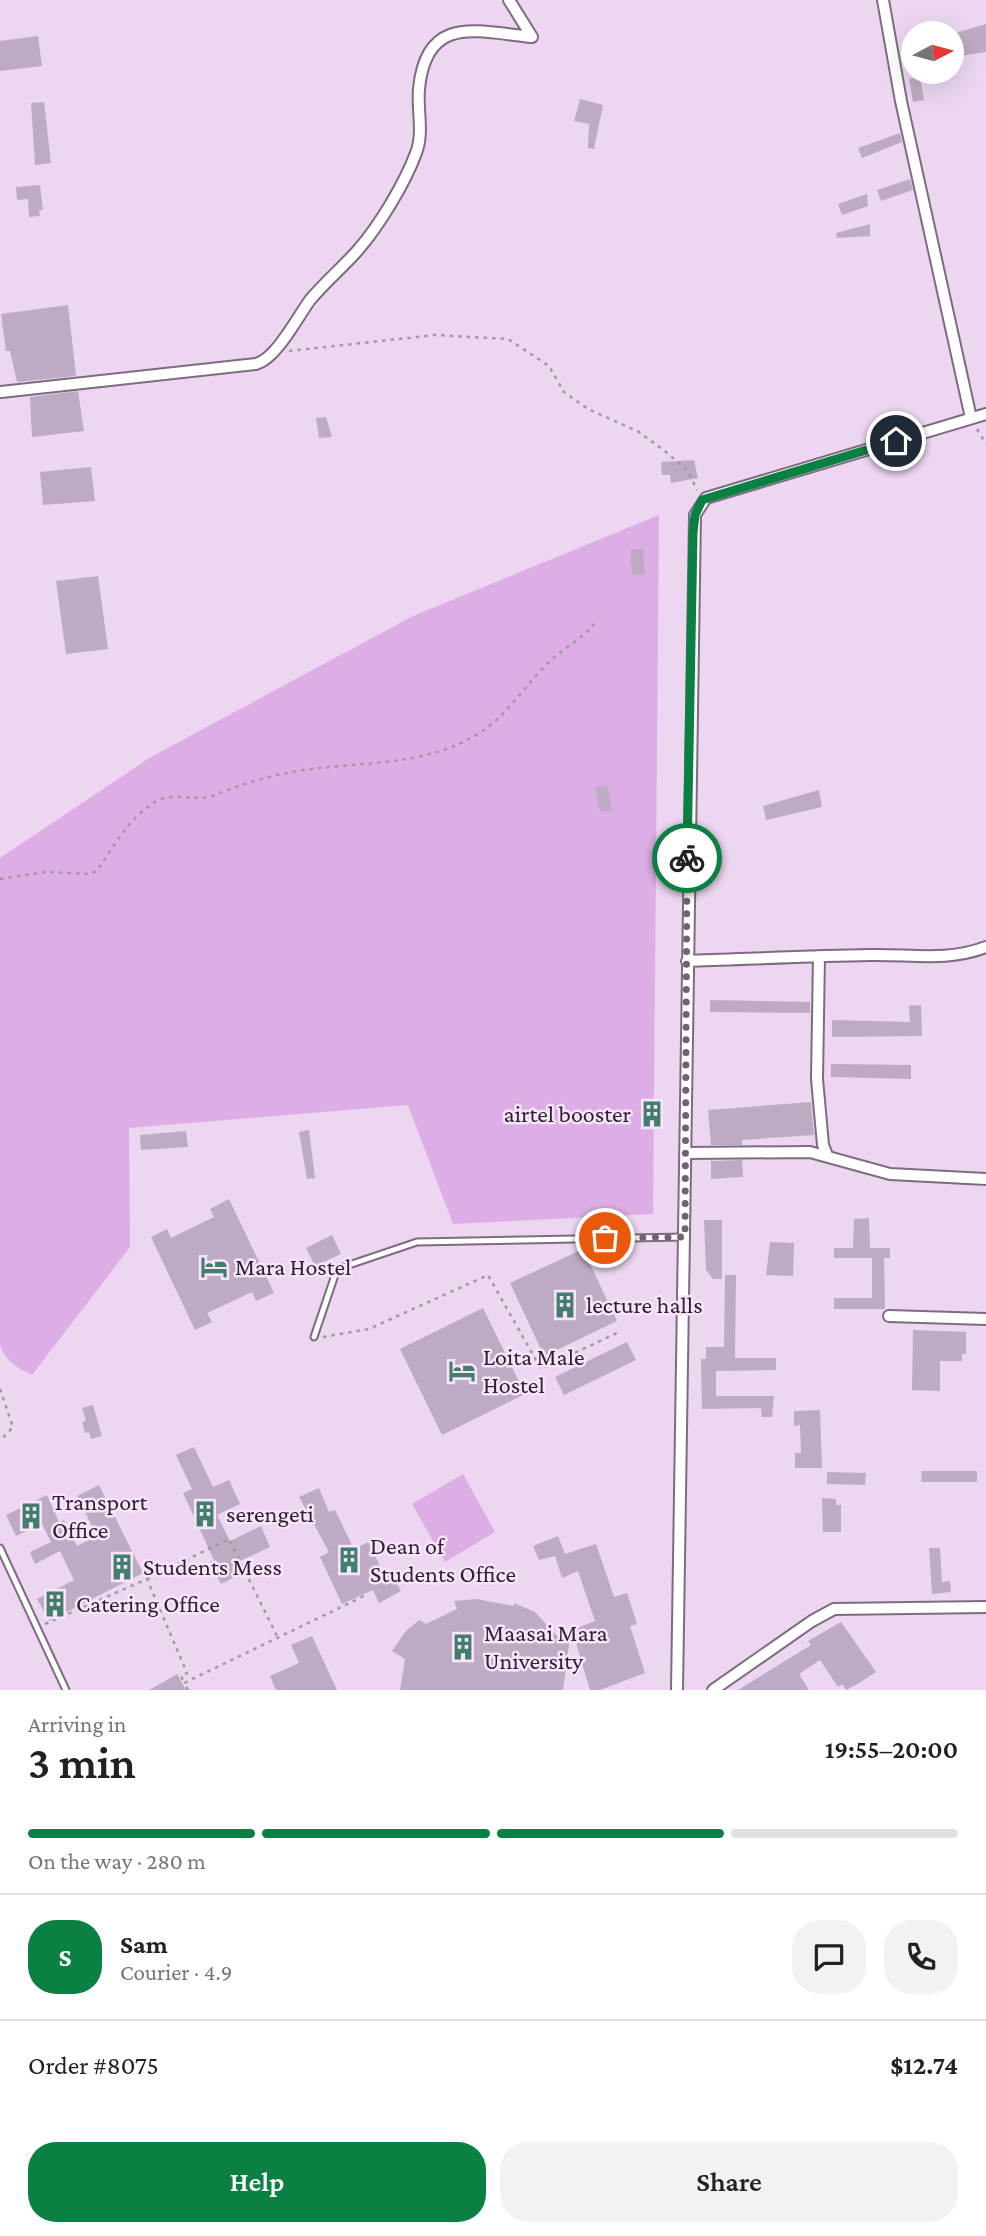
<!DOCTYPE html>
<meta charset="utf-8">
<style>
:root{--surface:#fff;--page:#f2f2f2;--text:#202124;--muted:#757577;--line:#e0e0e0;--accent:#0b8043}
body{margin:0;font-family:"Crimson Pro",serif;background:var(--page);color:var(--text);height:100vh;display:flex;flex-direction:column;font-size:26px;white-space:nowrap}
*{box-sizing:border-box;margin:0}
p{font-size:23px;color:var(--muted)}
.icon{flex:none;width:38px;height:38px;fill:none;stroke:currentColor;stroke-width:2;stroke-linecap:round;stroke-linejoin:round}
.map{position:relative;height:1690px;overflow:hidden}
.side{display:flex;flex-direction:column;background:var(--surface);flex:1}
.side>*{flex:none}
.needle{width:46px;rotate:84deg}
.tools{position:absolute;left:901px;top:21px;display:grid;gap:14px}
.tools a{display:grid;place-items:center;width:63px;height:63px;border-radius:50%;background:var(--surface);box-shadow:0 7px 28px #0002;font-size:35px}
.pin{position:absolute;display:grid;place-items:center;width:60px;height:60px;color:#fff;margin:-30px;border:4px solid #fff;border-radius:50%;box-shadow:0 2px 7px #0007}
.courier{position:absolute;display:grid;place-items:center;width:70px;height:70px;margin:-35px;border:5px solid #0b8043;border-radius:50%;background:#fff;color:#222;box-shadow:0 2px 9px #0007}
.summary em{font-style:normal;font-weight:600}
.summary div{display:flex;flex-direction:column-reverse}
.summary{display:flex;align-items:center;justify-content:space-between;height:119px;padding:0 28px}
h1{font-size:46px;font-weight:600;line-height:52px}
.bar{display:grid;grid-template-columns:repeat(4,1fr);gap:10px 7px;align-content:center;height:84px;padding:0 28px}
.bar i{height:9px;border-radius:5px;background:var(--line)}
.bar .current{background:var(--accent)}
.bar p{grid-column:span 4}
.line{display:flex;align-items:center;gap:18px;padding:0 28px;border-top:2px solid var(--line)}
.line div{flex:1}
.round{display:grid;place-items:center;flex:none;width:74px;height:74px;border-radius:28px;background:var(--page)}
.primary-button{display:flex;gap:14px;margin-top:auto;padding:14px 28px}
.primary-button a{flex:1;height:80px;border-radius:28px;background:var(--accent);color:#fff;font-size:28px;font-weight:600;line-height:80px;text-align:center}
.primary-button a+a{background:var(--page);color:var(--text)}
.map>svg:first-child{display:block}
.green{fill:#dcaee5}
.building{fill:#bfaac3}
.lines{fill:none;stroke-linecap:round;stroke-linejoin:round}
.service-casing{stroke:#7e6b81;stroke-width:9}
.minor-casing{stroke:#7e6b81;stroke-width:14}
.path{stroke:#a695a9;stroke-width:2.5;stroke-dasharray:3.5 5;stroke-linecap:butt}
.service{stroke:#fff;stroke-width:5}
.minor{stroke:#fff;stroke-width:10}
.done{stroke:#6f6271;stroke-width:7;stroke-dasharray:0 12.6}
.route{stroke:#0b8043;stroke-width:9}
.labels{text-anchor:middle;stroke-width:5;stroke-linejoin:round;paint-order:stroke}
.poi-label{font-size:24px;fill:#2b232c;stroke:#f9e3fd;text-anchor:start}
</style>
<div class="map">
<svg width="986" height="1690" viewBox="0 0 986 1690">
<rect width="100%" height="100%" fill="#ecd6f0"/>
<!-- green -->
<path class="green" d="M659,515L653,1214L453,1224L408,1105L129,1128L130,1247L32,1375C18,1369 5,1360 0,1345V858L151,757L413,616Z
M463,1474L495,1532L445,1562L412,1504Z"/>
<!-- building -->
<path class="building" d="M986,24V52L953,57L952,46H958L956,33Z
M38,36L42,66L0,71V41Z
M920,77L924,100L913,102L909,79Z
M580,99L603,105L594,149L588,148L589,124L574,121Z
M44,102L51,163L35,165L31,103Z
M900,133L902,142L862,158L858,148Z
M910,179L913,190L881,201L877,190Z
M40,185L43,210H39L40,216L29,217L28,199L17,200L16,187Z
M867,194L868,206L842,215L838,204Z
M870,224V236L837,238L836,233Z
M68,305L76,376L17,382L10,351H6L1,314Z
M78,391L84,431L32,437L30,397Z
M326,417L332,437L319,438L316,418Z
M694,460L698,478L671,483L670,475H662L661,462Z
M91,467L95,501L43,505L40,472Z
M643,549L645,574L632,575L630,550Z
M98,576L108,649L66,654L56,581Z
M607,785L612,810L600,812L595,787Z
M819,790L822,807L766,820L763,806Z
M710,1000L810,1002V1013L710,1012Z
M921,1005L922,1036L832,1037V1020L910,1022L909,1006Z
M831,1064L911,1065V1079L831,1077Z
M811,1102L814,1135L742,1140V1145H711L708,1110Z
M309,1130L315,1178L307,1179L299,1132Z
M186,1131L188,1147L141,1150L140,1135Z
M742,1160L743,1177L711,1179V1161Z
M229,1199L274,1293L256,1301L252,1292L207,1313L212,1322L195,1330L151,1237L167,1229L171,1238L214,1217L210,1209Z
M869,1218L870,1248H890V1258H884L885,1309H834V1298H872V1258H834V1248H853L854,1219Z
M704,1220H722V1279H713L706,1270Z
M332,1235L341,1254L315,1266L306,1248Z
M770,1242L794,1243L793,1276L766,1275Z
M583,1249L617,1321L544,1356L510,1283Z
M725,1275H736L735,1358H776V1370L716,1371V1396H774L772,1417H762L761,1408L702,1409L701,1359H706V1347H724Z
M483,1308L525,1394L442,1435L400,1349Z
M913,1330L966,1332V1354H962V1361H940V1391L912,1390Z
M627,1342L636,1360L564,1395L555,1377Z
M93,1405L102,1436L91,1439L89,1432L85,1433L82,1422L86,1421L82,1408Z
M820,1410L822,1468H795V1453H801L800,1425L794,1426V1411Z
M194,1447L213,1487L229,1480L240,1504L217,1515L230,1541L261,1526L270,1547L236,1563L241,1574L221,1584L210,1562L214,1560L183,1493L192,1489L176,1455Z
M922,1471H977V1482H921Z
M827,1472L866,1473L865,1485L827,1484Z
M99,1485L143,1573L49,1621L37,1599L74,1580L60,1551L35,1564L30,1552L51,1542L42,1524L16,1536L6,1515L47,1495L59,1522L64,1520L77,1546L97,1536L77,1496Z
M319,1488L329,1512L335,1510L354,1549L368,1542L384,1574L390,1571L401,1591L379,1603L373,1590L342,1604L320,1557L329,1552L299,1497Z
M822,1498L836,1499V1505H841V1532H823Z
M558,1536L565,1554L596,1544L614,1597L627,1593L637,1624L630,1626L645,1673L600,1690H590L572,1630L595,1621L578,1571L562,1578L555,1556L539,1560L533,1546Z
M929,1548H940L942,1582L950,1581L951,1592L932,1594Z
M476,1599L514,1606V1603L535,1612L557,1636L571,1630L563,1690H400L405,1659L392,1651L405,1632L419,1620L426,1624L457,1609L454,1601Z
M841,1622L876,1672L859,1683L846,1690L842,1684L838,1687L820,1660L799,1674L809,1690H738L811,1645L808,1641Z
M312,1636L337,1690H276L270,1676L299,1663L291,1645Z
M177,1674L186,1690H149L167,1680Z"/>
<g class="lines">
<!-- service casing -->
<g class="service-casing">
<path id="service" d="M314,1337L337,1269L417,1242L685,1237
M0,1548L66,1690"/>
</g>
<!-- minor casing -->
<g class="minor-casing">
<path id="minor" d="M883,0L901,101L971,418
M1,392L256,364C276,359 297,318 310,300C325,282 343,267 358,250C379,226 405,183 416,153C424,133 417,110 419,89C426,13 479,32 532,37L509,0
M819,956L817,1079L823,1145L827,1155
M687,961C748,959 809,956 870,955C910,954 947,962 986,947
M687,1153L810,1152L890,1174L986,1179
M889,1316L986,1319
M677,1690L695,515L706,498L986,414
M713,1690L812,1621L834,1609L986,1607"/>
</g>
<!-- path -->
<path class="path" d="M289,351L435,335L508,339L549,366L564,392L588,409L639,432L666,452L688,471L697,490
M977,429L986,444
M0,879L45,872L90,874L97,871C114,846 128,819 155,802C172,791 195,802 212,796C242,784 271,775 303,770C368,761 438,767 492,724C511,708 528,683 546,665C562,648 583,640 597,620
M323,1337L369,1329L488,1275L541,1369L621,1331
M0,1389L13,1427L0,1441
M147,1579L229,1539L278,1638
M45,1624L147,1579L187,1673L181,1676L184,1683
M188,1690L184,1683L364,1596"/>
<!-- service -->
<use href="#service" class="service"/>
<!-- minor -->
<use href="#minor" class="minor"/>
</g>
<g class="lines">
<!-- done -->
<path class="done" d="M605,1238L685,1237L687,858"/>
<!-- route -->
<path class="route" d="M687,858L693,532L695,515L702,500L896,441"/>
</g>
<!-- icons -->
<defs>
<g id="building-bare" transform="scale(2.1)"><path d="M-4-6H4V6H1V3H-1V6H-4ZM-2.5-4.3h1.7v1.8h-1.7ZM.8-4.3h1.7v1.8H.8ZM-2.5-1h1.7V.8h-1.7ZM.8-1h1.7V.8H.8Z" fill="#417f6b" stroke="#f9e3fd" stroke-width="2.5" paint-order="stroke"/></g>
<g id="hotel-bare" transform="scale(2.1)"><path d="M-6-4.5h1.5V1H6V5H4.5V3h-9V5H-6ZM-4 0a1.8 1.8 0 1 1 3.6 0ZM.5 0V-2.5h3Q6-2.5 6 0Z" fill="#417f6b" stroke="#f9e3fd" stroke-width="2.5" paint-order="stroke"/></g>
</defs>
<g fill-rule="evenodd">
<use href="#building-bare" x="652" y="1114"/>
<use href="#hotel-bare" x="214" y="1267"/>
<use href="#building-bare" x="565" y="1305"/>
<use href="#hotel-bare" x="462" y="1371"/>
<use href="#building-bare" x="205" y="1514"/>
<use href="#building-bare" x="31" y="1516"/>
<use href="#building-bare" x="349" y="1560"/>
<use href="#building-bare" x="122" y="1567"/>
<use href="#building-bare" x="55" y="1604"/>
<use href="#building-bare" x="463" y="1647"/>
</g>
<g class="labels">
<!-- poi labels -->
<g class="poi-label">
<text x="631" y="1122" text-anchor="end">airtel booster</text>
<text x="235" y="1275">Mara Hostel</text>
<text x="586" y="1313">lecture halls</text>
<text x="483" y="1365">Loita Male<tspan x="483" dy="28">Hostel</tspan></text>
<text x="52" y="1510">Transport<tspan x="52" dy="28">Office</tspan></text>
<text x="226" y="1522">serengeti</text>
<text x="370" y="1554">Dean of<tspan x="370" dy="28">Students Office</tspan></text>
<text x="143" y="1575">Students Mess</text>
<text x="76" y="1612">Catering Office</text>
<text x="484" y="1641">Maasai Mara<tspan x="484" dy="28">University</tspan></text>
</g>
</g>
</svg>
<div class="tools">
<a><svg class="needle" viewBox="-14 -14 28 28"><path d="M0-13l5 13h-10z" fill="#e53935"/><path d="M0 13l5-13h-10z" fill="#757577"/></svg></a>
</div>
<div class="pin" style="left:605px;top:1238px;background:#ea580c"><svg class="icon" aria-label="bag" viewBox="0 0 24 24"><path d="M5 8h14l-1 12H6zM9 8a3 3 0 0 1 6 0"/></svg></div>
<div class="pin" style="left:896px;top:441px;background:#1f2937"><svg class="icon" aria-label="home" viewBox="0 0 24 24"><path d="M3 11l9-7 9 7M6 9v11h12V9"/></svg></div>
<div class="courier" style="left:687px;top:858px"><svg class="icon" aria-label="bike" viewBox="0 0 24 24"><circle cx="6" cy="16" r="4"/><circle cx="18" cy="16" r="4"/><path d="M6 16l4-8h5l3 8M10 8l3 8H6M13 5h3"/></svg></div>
</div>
<section class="side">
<div class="summary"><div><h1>3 min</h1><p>Arriving in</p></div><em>19:55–20:00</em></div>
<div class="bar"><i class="current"></i><i class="current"></i><i class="current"></i><i></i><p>On the way · 280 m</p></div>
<div class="line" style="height:126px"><b class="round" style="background:var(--accent);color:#fff">S</b><div><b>Sam</b><p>Courier · 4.9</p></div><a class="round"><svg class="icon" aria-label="chat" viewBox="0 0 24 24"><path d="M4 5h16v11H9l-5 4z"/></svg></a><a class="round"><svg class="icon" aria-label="phone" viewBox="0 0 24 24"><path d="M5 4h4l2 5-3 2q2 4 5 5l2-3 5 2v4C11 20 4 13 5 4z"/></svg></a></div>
<div class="line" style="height:91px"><div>Order #8075</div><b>$12.74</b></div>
<div class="primary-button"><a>Help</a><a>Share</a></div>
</section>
